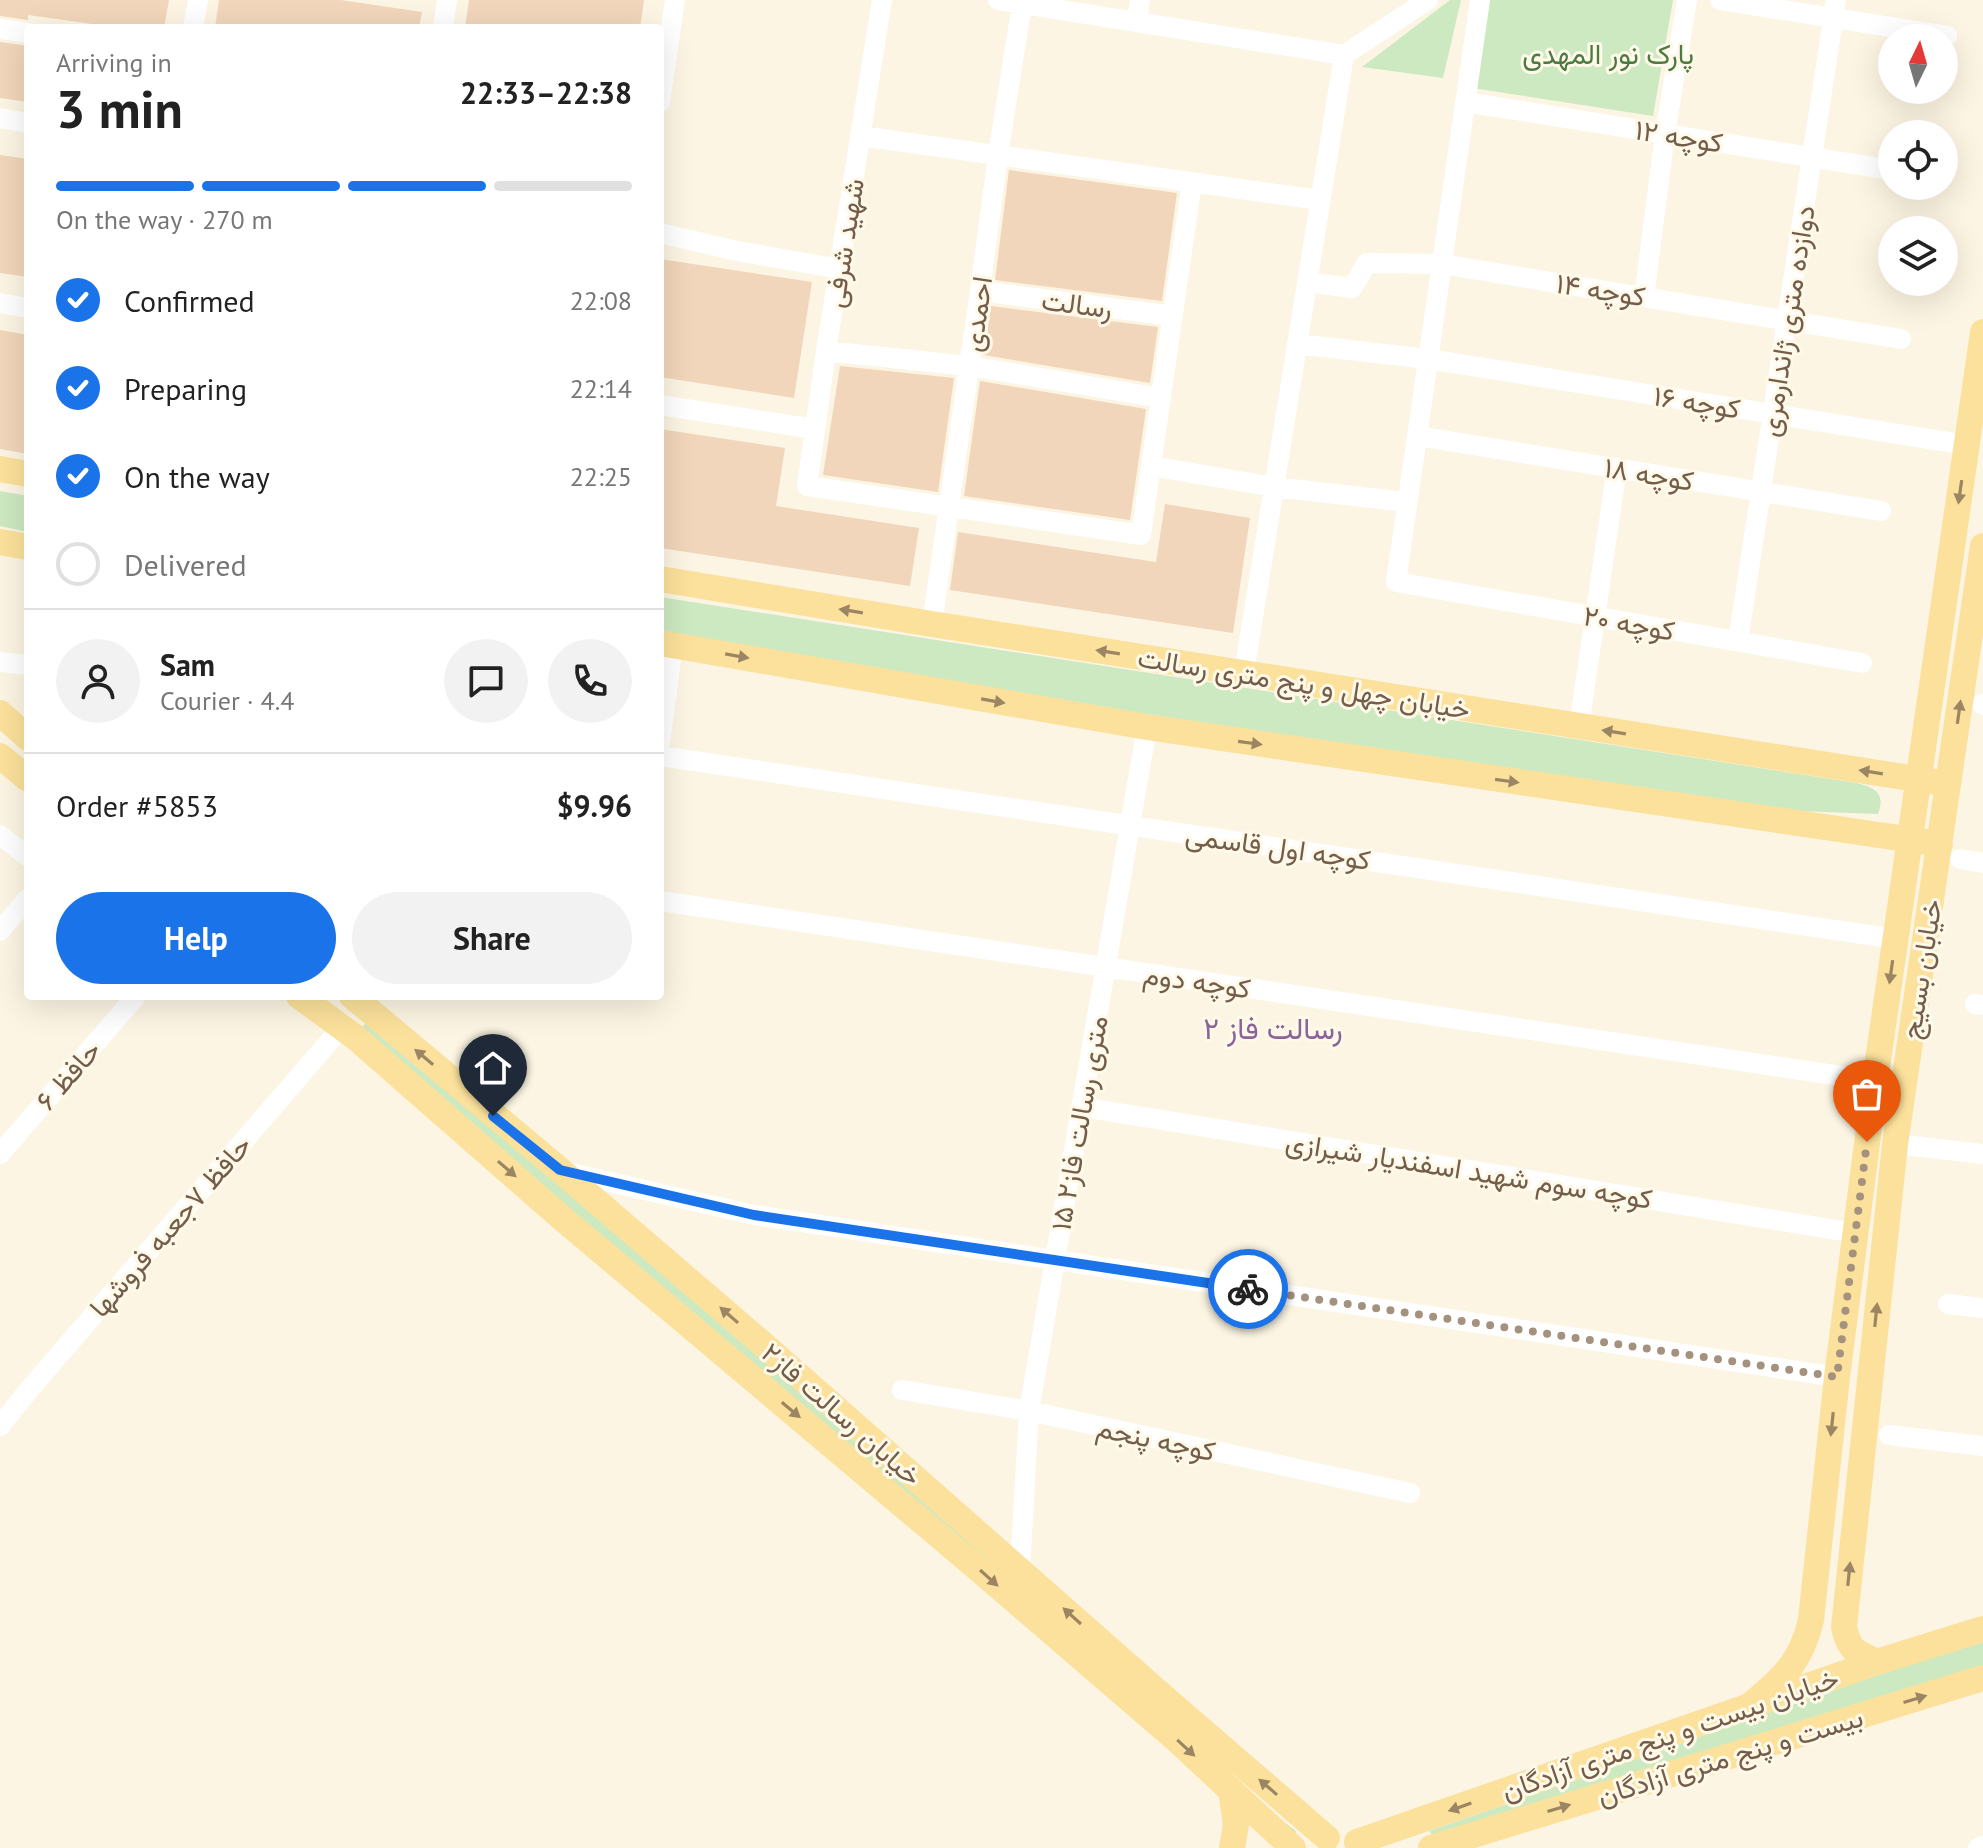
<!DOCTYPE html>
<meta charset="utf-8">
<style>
:root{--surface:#fff;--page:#f2f2f2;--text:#222;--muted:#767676;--line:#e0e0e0;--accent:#1a73e8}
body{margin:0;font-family:"PT Sans",Vazirmatn,sans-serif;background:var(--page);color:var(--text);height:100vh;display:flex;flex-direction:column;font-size:30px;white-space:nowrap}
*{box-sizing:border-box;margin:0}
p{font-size:26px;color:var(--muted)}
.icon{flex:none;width:44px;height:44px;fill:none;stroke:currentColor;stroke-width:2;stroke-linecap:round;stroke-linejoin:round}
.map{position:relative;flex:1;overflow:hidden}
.panel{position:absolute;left:24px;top:24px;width:640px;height:976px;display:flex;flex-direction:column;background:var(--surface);border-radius:8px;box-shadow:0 8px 32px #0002}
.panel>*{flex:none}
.needle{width:52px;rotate:5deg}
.buttons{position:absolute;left:1878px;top:24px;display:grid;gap:16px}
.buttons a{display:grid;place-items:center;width:80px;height:80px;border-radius:50%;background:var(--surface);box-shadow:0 8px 32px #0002;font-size:40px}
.pin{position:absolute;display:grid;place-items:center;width:68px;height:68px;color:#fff;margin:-82px -34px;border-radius:50% 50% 50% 0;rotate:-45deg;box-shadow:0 0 8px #0007}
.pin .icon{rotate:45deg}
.courier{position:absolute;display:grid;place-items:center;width:80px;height:80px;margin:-40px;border:6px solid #1a73e8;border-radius:50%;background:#fff;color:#222;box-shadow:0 2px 10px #0007}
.overview em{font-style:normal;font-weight:800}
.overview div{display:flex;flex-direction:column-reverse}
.overview{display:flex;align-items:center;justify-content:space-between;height:136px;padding:0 32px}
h1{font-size:52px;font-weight:800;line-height:60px}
.bar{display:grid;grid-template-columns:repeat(4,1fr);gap:12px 8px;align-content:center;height:96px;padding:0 32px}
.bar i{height:10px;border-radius:6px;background:var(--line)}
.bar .on{background:var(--accent)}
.bar p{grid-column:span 4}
.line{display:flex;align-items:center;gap:20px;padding:0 32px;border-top:2px solid var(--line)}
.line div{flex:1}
.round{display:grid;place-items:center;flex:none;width:84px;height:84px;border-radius:42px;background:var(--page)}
ol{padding:0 32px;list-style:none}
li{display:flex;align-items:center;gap:24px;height:88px}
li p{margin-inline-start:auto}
li .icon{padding:8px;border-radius:50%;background:var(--accent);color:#fff;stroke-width:4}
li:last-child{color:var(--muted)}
li i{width:44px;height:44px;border:4px solid var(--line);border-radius:50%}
.cta{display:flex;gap:16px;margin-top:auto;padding:16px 32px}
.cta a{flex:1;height:92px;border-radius:48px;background:var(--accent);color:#fff;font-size:32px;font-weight:800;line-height:92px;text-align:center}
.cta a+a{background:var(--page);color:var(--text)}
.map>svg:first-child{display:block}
.green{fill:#cde9c1}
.building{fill:#f1d6bb}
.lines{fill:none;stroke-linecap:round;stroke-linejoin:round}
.minor{stroke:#fff;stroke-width:20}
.major{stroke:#fbe19b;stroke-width:26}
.oneway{fill:#9c8562}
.done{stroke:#a4927f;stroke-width:8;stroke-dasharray:0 14.4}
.route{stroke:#1a73e8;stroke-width:10}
.labels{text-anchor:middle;stroke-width:6;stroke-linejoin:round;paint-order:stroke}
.park-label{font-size:28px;fill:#4c7a41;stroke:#fff9e9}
.street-label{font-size:28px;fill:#745d49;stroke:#fff9e9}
.neighbourhood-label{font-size:30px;fill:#8c6497;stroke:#fff9e9}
</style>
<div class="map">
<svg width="1983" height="1848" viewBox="0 0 1983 1848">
<rect width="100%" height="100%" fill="#fcf5e3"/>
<!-- green -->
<path class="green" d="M1450,0H1461L1443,78L1362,67Z
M1486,0H1673L1653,116L1473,88Z
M0,491L28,496V532L0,526Z
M660,597L1857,783C1875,788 1886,793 1878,814L1799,811L989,691L660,635Z
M368,1021L898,1470L1269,1811L1296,1831L1290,1838L357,1032Z
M1983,1642V1666L1434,1837L1429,1831L1895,1669Z"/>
<!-- building -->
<path class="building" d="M0,0H169L164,28H121L28,15V20L0,16Z
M219,0H341L422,12L419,28H215Z
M469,0H644L640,28H465Z
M0,42L28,46V102L0,98Z
M0,155L28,159V277L0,273Z
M1009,170L1177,193L1162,301L995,280Z
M660,259L812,282L794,398L660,377Z
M991,306L1158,327L1150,383L984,355Z
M0,330L28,335V454L0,449Z
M840,366L954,378L938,492L823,475Z
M980,381L1146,409L1130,520L964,496Z
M660,429L785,448L776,506L919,528L910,586L660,548Z
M1165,504L1250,518L1233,633L950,590L958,532L1156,562Z"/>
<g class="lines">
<!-- minor -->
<path class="minor" d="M882,0L826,351L807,486L1141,535L1192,182
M998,0L1344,55
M1480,0L1396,582L1862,663
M1720,0L1947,36
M1137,22L1140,0
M193,28L198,0
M443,28L447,0
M0,29L28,33
M1344,55L1428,0
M660,102L675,0
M1465,102L1892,170
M0,118L28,123
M860,136L1320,200
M660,233L737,251L840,269
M1307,282L1352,288L1367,263L1441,264L1901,339
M980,291L1173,316
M1644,297L1665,134L1687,0
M0,303L28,308
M1297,344L1428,359L1967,445
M826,351L969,366L1161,398
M660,405L815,429
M1417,436L1881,511
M1151,466L1274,487L1407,502
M932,624L980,291L998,155L1022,4
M1738,641L1836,0
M0,662L28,665
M1244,673L1344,55
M1982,704L1983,705
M1579,726L1617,468
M660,743L673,645
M660,756L1896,939
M0,835L28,857
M1960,859L1983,863
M660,901L1875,1081
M0,931L28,898
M1975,1004L1983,1005
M1082,1107L1855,1233
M1895,1144L1983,1154
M0,1154L136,996
M562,1171L754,1215L1837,1377
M1948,1304L1983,1308
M902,1390L1029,1411L1410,1493
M0,1426L28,1391L341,1028
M1889,1435L1983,1446
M1020,1569L1029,1411L1147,727
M1978,1848L1983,1846"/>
<!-- major -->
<path class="major" d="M0,469L28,474
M0,542L28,547
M660,579L932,624L1948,784
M660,643L1147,727L1940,844
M0,713L28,738
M0,756L28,779
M299,996L355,1037L563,1219L982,1572L1178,1741L1293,1848
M352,996L560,1170L772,1352L1167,1700L1327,1838
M1877,1662C1856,1652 1849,1651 1844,1627L1895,1144L1983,546
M1747,1708C1781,1679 1800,1666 1811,1620L1837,1377L1875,1081L1983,332
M1231,1790L1236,1825L1232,1848
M1357,1842L1877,1662L1983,1629
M1431,1848L1983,1678"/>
</g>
<!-- one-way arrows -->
<defs><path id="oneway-solid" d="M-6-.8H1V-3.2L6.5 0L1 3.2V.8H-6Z" transform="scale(2)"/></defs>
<g class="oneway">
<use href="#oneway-solid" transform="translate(1960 492) rotate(98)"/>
<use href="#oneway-solid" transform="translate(851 611) rotate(-171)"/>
<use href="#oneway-solid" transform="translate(1108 652) rotate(-171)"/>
<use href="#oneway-solid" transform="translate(737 656) rotate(10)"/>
<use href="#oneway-solid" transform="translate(993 701) rotate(10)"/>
<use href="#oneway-solid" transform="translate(1959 712) rotate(-82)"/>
<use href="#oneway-solid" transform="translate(1614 732) rotate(-171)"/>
<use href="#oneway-solid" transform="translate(1250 743) rotate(8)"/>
<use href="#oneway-solid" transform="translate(1871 772) rotate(-171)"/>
<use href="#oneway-solid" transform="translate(1507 781) rotate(8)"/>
<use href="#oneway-solid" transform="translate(1891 972) rotate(98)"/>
<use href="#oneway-solid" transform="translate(424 1057) rotate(-140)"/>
<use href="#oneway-solid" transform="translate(507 1169) rotate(41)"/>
<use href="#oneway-solid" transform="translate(729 1315) rotate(-139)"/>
<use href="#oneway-solid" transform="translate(1876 1315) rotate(-84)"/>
<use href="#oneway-solid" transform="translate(791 1410) rotate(40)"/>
<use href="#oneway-solid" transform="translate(1832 1424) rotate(96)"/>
<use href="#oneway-solid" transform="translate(1849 1574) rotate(-84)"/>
<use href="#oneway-solid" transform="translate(989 1578) rotate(42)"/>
<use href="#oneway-solid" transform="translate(1072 1616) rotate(-138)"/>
<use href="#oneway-solid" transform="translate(1915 1699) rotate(-17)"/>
<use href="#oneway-solid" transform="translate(1186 1748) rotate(43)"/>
<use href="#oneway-solid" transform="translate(1268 1787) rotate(-139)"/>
<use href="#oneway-solid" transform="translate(1460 1807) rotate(161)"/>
<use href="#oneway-solid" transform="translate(1559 1808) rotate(-17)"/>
</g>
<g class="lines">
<!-- done -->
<path class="done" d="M1248,1289L1837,1377L1867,1142"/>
<!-- route -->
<path class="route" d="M493,1116L560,1170L754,1215L1248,1289"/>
</g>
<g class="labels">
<!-- park labels -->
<g class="park-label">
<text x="1608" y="64">پارک نور المهدی</text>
</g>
<!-- street labels -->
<g class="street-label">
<text transform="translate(1679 136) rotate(9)" y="10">۱۲ کوچه</text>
<text transform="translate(844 243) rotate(-81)" y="10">شهید شرفی</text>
<text transform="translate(1597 289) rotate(9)" y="10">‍‍ ۱۴ کوچه</text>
<text transform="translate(1077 304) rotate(7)" y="10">رسالت</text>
<text transform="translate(977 314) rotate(-82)" y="10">احمدی</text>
<text transform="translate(1787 321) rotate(-81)" y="10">دوازده متری ژاندارمری</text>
<text transform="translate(1697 402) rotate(9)" y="10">۱۶ کوچه</text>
<text transform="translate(1649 474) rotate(9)" y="10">۱۸ کوچه</text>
<text transform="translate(1629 623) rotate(10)" y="10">۲۰ کوچه</text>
<text transform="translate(1304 683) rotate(9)" y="10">خیابان چهل و پنج متری رسالت</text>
<text transform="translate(1278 847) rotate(8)" y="10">کوچه اول قاسمی</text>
<text transform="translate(1921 969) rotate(-81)" y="10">خیابان بسیج</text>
<text transform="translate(1197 981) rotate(8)" y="10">کوچه دوم</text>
<text transform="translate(68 1075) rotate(-49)" y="10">حافظ ۶</text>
<text transform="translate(1079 1123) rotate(-80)" y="10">۱۵ متری رسالت فاز۲</text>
<text transform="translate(1469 1170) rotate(9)" y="10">کوچه سوم شهید اسفندیار شیرازی</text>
<text transform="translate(170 1226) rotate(-49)" y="10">حافظ ۷جعبه فروشها</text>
<text transform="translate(842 1414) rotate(41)" y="10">خیابان رسالت فاز۲</text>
<text transform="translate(1156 1439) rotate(12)" y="10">کوچه پنجم</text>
<text transform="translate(1670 1734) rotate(-19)" y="10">خیابان بیست و پنج متری آزادگان</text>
<text transform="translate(1730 1756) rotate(-17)" y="10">بیست و پنج متری آزادگان</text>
</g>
<!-- neighbourhood labels -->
<g class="neighbourhood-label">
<text x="1273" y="1039">رسالت فاز ۲</text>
</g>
</g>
</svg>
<div class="buttons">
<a><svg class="needle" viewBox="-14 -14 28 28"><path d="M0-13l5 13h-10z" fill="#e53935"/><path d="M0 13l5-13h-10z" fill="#767676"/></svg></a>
<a><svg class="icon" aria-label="locate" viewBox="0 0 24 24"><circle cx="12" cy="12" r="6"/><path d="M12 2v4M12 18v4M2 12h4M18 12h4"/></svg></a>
<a><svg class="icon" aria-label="layers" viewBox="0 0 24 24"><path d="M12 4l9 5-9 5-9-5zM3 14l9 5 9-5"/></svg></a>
</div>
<div class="pin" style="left:1867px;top:1142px;background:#ea580c"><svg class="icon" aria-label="bag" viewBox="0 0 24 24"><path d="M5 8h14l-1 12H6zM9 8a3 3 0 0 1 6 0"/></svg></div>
<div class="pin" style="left:493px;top:1116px;background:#1f2937"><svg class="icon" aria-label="home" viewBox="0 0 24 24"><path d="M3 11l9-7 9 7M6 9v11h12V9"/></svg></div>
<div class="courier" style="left:1248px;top:1289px"><svg class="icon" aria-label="bike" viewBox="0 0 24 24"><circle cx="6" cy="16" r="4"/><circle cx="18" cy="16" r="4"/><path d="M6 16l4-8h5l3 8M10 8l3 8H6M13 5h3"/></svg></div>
<section class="panel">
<div class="overview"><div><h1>3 min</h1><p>Arriving in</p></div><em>22:33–22:38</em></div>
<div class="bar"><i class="on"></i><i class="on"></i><i class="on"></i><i></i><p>On the way · 270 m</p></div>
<ol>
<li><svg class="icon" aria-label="check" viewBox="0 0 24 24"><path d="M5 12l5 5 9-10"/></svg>Confirmed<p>22:08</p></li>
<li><svg class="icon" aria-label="check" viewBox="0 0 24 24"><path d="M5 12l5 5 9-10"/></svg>Preparing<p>22:14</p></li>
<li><svg class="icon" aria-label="check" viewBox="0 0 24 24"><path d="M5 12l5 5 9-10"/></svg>On the way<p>22:25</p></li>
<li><i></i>Delivered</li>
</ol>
<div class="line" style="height:144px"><a class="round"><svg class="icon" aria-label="person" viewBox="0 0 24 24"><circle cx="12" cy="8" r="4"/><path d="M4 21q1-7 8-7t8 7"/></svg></a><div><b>Sam</b><p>Courier · 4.4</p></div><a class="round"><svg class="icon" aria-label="chat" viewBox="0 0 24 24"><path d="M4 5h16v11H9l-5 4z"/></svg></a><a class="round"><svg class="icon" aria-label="phone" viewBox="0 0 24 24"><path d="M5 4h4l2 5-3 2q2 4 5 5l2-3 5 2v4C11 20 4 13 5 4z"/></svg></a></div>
<div class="line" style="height:104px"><div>Order #5853</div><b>$9.96</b></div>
<div class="cta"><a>Help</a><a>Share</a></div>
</section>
</div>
